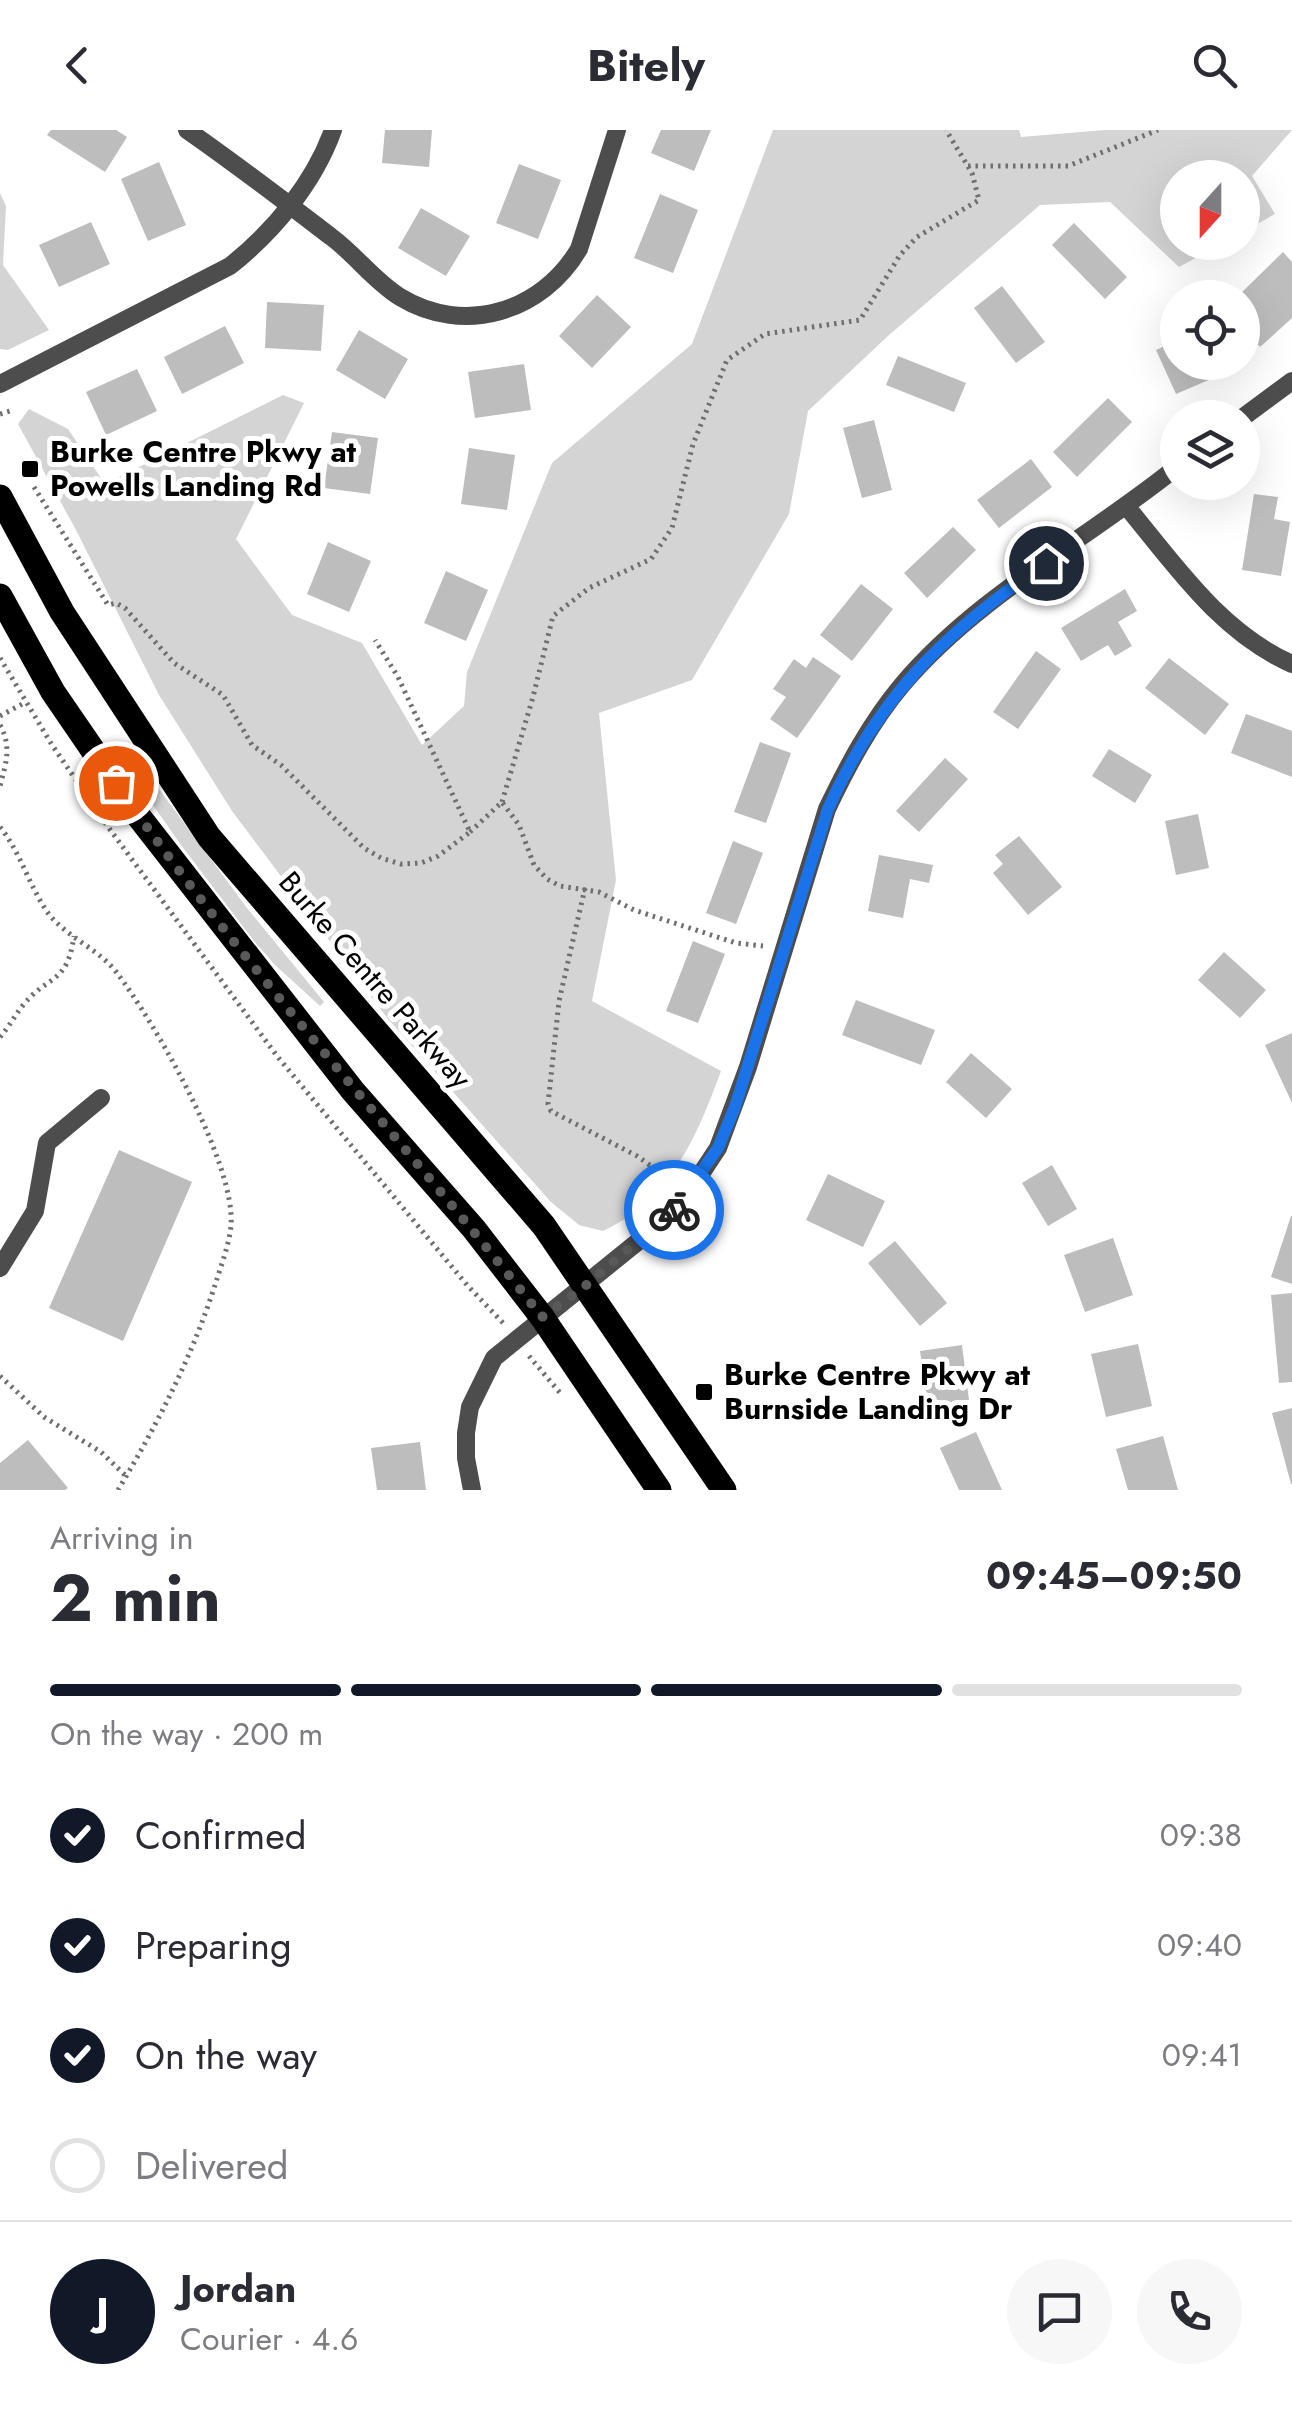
<!DOCTYPE html>
<meta charset="utf-8">
<style>
:root{--surface:#fff;--page:#f7f7f7;--text:#2b2b33;--muted:#7c7c81;--line:#e1e1e2;--accent:#111827}
body{margin:0;font-family:Jost,sans-serif;background:var(--page);color:var(--text);height:100vh;display:flex;flex-direction:column;font-size:38px;white-space:nowrap}
*{box-sizing:border-box;margin:0}
p{font-size:32px;color:var(--muted)}
.icon{flex:none;width:55px;height:55px;fill:none;stroke:currentColor;stroke-width:2;stroke-linecap:round;stroke-linejoin:round}
.map{position:relative;height:1360px;overflow:hidden}
.side{display:flex;flex-direction:column;background:var(--surface);flex:1}
.side>*{flex:none}
.needle{width:65px;rotate:201deg}
.fabs{position:absolute;left:1160px;top:30px;display:grid;gap:20px}
.fabs a{display:grid;place-items:center;width:100px;height:100px;border-radius:50%;background:var(--surface);box-shadow:0 10px 40px #0002;font-size:50px}
.pin{position:absolute;display:grid;place-items:center;width:85px;height:85px;color:#fff;margin:-42px;border:5px solid #fff;border-radius:50%;box-shadow:0 2px 10px #0007}
.courier{position:absolute;display:grid;place-items:center;width:100px;height:100px;margin:-50px;border:8px solid #1a73e8;border-radius:50%;background:#fff;color:#222;box-shadow:0 2px 12px #0007}
.summary em{font-style:normal;font-weight:700}
.summary div{display:flex;flex-direction:column-reverse}
.summary{display:flex;align-items:center;justify-content:space-between;height:170px;padding:0 50px}
h1{font-size:65px;font-weight:700;line-height:75px}
.bar{display:grid;grid-template-columns:repeat(4,1fr);gap:15px 10px;align-content:center;height:120px;padding:0 50px}
.bar i{height:12px;border-radius:8px;background:var(--line)}
.bar .selected{background:var(--accent)}
.bar p{grid-column:span 4}
.line{display:flex;align-items:center;gap:25px;padding:0 50px;border-top:2px solid var(--line)}
.line div{flex:1}
.round{display:grid;place-items:center;flex:none;width:105px;height:105px;border-radius:52px;background:var(--page)}
ol{padding:0 50px;list-style:none}
li{display:flex;align-items:center;gap:30px;height:110px}
li p{margin-inline-start:auto}
li .icon{padding:10px;border-radius:50%;background:var(--accent);color:#fff;stroke-width:4}
li:last-child{color:var(--muted)}
li i{width:55px;height:55px;border:5px solid var(--line);border-radius:50%}
header{display:flex;justify-content:space-between;align-items:center;height:130px;padding:0 50px;background:var(--surface);font-size:45px;font-weight:700}
.map>svg:first-child{display:block}
.green{fill:#d4d4d4}
.building{fill:#bdbdbd}
.lines{fill:none;stroke-linecap:round;stroke-linejoin:round}
.path{stroke:#6f6f6f;stroke-width:5;stroke-dasharray:2.5 5;stroke-linecap:butt}
.minor{stroke:#4d4d4d;stroke-width:18}
.major{stroke:#000;stroke-width:25}
.done{stroke:#595959;stroke-width:10;stroke-dasharray:0 18}
.route{stroke:#1a73e8;stroke-width:12}
.poi-dot{fill:#000;stroke:#fff;stroke-width:4}
.labels{text-anchor:middle;stroke-width:10;stroke-linejoin:round;paint-order:stroke}
.poi-label{font-size:30px;font-weight:bold;fill:#000;stroke:#fff;text-anchor:start}
.street-label{font-size:30px;fill:#000;stroke:#fff}
</style>
<header><svg class="icon" aria-label="back" viewBox="0 0 24 24"><path d="M15 5l-7 7 7 7"/></svg>Bitely<svg class="icon" aria-label="search" viewBox="0 0 24 24"><circle cx="10" cy="10" r="6"/><path d="M15 15l6 6"/></svg></header>
<div class="map">
<svg width="1292" height="1360" viewBox="0 0 1292 1360">
<rect width="100%" height="100%" fill="#fff"/>
<!-- green -->
<path class="green" d="M773,0H1019L1021,7L1105,0H1292L1252,46L1275,84L1243,102L1242,48H1178V112L1223,113L1179,137L1110,72L1040,75L888,206L808,281L789,384L692,550L599,583L616,750L592,871L721,941C697,1007 670,1070 603,1101L579,1095L551,1072L388,889L232,681L159,565L76,400L18,294L29,279L68,299L105,354L283,265L304,273L236,409L292,485L362,513L422,615L464,576L467,542L552,333L692,214Z
M0,63L6,76L3,135L49,200L8,220L0,219Z
M121,620L159,659L247,778L324,872L320,876L275,835L254,811L181,715L117,624Z"/>
<!-- building -->
<path class="building" d="M51,0H116L127,7L105,42L47,5Z
M385,0H432L429,37L382,33Z
M661,0H711L694,41L651,23Z
M159,32L186,95L148,111L121,49Z
M519,34L561,50L538,109L496,93Z
M660,64L698,80L673,143L634,128Z
M421,78L470,106L446,146L398,118Z
M91,92L110,134L59,157L39,115Z
M1074,93L1127,147L1105,169L1052,115Z
M1283,122L1292,132V188L1260,217L1242,195V168H1236Z
M1002,156L1045,212L1016,233L974,178Z
M597,165L631,197L592,238L559,206Z
M267,172L324,175L321,221L265,218Z
M225,196L244,233L182,264L164,227Z
M359,200L408,229L385,269L336,240Z
M1178,210V232H1221L1225,243L1176,264L1156,220Z
M898,226L966,253L954,282L886,255Z
M524,234L531,280L475,288L468,242Z
M137,239L157,281L106,305L86,262Z
M1108,268L1132,292L1077,347L1053,322Z
M874,290L892,360L862,368L843,298Z
M332,302L378,308L370,364L324,358Z
M469,318L515,325L507,380L461,374Z
M1031,329L1052,357L999,398L977,370Z
M1254,364L1278,367L1274,389L1290,392L1281,446L1242,440Z
M953,397L976,420L927,468L904,443Z
M328,412L371,431L349,482L307,464Z
M446,441L488,460L466,511L424,493Z
M861,454L893,479L852,531L820,505Z
M1125,459L1137,481L1118,492L1132,516L1115,526L1108,515L1081,531L1061,498Z
M1036,521L1061,539L1018,599L993,582Z
M813,527L841,546L797,608L770,589L786,567L773,559L794,529L806,538Z
M1169,528L1229,574L1205,605L1145,558Z
M1246,584L1292,601V647L1231,623Z
M760,612L791,623L766,693L734,682Z
M1109,619L1152,645L1135,673L1092,646Z
M945,628L968,649L919,702L896,681Z
M1198,684L1209,738L1176,745L1165,691Z
M1019,706L1062,757L1028,785L993,743L1003,734L995,725Z
M733,711L763,723L736,794L706,783Z
M879,725L933,735L929,753L910,749L903,788L868,781Z
M693,811L725,824L698,893L666,881Z
M1224,822L1266,860L1240,888L1198,850Z
M856,870L935,900L921,935L842,905Z
M1292,903V973L1265,915Z
M971,923L1012,959L986,988L946,952Z
M119,1020L192,1052L123,1211L49,1178Z
M1052,1035L1077,1079L1048,1096L1022,1053Z
M828,1044L885,1071L863,1117L806,1090Z
M1291,1086H1292V1154L1271,1147Z
M1113,1108L1133,1165L1085,1182L1064,1125Z
M895,1111L947,1173L920,1196L868,1133Z
M1292,1163V1252L1279,1253L1271,1165Z
M1138,1214L1152,1276L1106,1287L1091,1224Z
M962,1215L970,1278L929,1283L920,1221Z
M1292,1278V1354H1291L1272,1283Z
M976,1302L1002,1360H959L940,1318Z
M1163,1306L1178,1360H1128L1116,1319Z
M28,1310L68,1358L65,1360H0V1333Z
M420,1312L426,1360H377L371,1318Z"/>
<g class="lines">
<!-- path -->
<path class="path" d="M968,36H1068L1158,0
M0,284L13,280
M34,357L108,475L116,473L125,478L174,533L223,565L252,615L281,635L364,718L381,728L401,734L421,733L438,726L470,702L398,547L375,510
M0,528L52,615L111,701L277,926L467,1155L504,1194
M0,586L26,572
M0,595C12,617 6,633 0,656
M502,672L533,567L553,486L589,458L651,429L672,398L693,314L727,230L765,204L860,190L900,125L917,107L979,70L972,43L946,0
M0,697C21,723 29,756 48,783C66,807 99,819 117,843C155,893 236,1034 231,1096C229,1115 221,1136 215,1155C192,1227 157,1295 118,1360
M470,702L502,672L519,695L534,735L547,749L560,756L599,762L634,780L736,813L763,816
M585,758L559,871L548,974L551,981L637,1026L672,1051
M0,907C9,897 15,885 24,874C49,844 67,855 74,806
M529,1226L561,1264
M0,1246L44,1287L101,1322L126,1346"/>
<!-- minor -->
<path class="minor" d="M187,0C236,34 283,70 330,106C355,124 374,151 400,167C464,206 542,182 579,119L617,0
M0,254L230,136C274,101 314,53 333,0
M1242,288L1292,251
M1127,377C1175,435 1220,502 1292,534
M0,1138L35,1081L47,1013L101,968
M472,1360L466,1328V1303L470,1277L494,1228L656,1097L687,1065L718,1018L748,937L827,679C848,635 871,592 902,555C978,465 1088,409 1178,336"/>
<!-- major -->
<path class="major" d="M0,367L62,482L209,707L544,1096L724,1360
M0,466L53,562L136,683L353,961L474,1099L542,1187L659,1360"/>
</g>
<g class="lines">
<!-- done -->
<path class="done" d="M116,653C245,841 402,1008 542,1187L584,1157L674,1080"/>
<!-- route -->
<path class="route" d="M674,1080L718,1018L735,977L828,679C879,566 944,503 1046,433"/>
</g>
<!-- markers -->
<g class="poi-dot">
<rect x="20" y="329" width="20" height="20" rx="5"/>
<rect x="694" y="1252" width="20" height="20" rx="5"/>
</g>
<g class="labels">
<!-- poi labels -->
<g class="poi-label">
<text x="50" y="332">Burke Centre Pkwy at<tspan x="50" dy="34">Powells Landing Rd</tspan></text>
<text x="724" y="1255">Burke Centre Pkwy at<tspan x="724" dy="34">Burnside Landing Dr</tspan></text>
</g>
<!-- street labels -->
<g class="street-label">
<text transform="translate(375 850) rotate(49)" y="10">Burke Centre Parkway</text>
</g>
</g>
</svg>
<div class="fabs">
<a><svg class="needle" viewBox="-14 -14 28 28"><path d="M0-13l5 13h-10z" fill="#e53935"/><path d="M0 13l5-13h-10z" fill="#7c7c81"/></svg></a>
<a><svg class="icon" aria-label="locate" viewBox="0 0 24 24"><circle cx="12" cy="12" r="6"/><path d="M12 2v4M12 18v4M2 12h4M18 12h4"/></svg></a>
<a><svg class="icon" aria-label="layers" viewBox="0 0 24 24"><path d="M12 4l9 5-9 5-9-5zM3 14l9 5 9-5"/></svg></a>
</div>
<div class="pin" style="left:116px;top:653px;background:#ea580c"><svg class="icon" aria-label="bag" viewBox="0 0 24 24"><path d="M5 8h14l-1 12H6zM9 8a3 3 0 0 1 6 0"/></svg></div>
<div class="pin" style="left:1046px;top:433px;background:#1f2937"><svg class="icon" aria-label="home" viewBox="0 0 24 24"><path d="M3 11l9-7 9 7M6 9v11h12V9"/></svg></div>
<div class="courier" style="left:674px;top:1080px"><svg class="icon" aria-label="bike" viewBox="0 0 24 24"><circle cx="6" cy="16" r="4"/><circle cx="18" cy="16" r="4"/><path d="M6 16l4-8h5l3 8M10 8l3 8H6M13 5h3"/></svg></div>
</div>
<section class="side">
<div class="summary"><div><h1>2 min</h1><p>Arriving in</p></div><em>09:45–09:50</em></div>
<div class="bar"><i class="selected"></i><i class="selected"></i><i class="selected"></i><i></i><p>On the way · 200 m</p></div>
<ol>
<li><svg class="icon" aria-label="check" viewBox="0 0 24 24"><path d="M5 12l5 5 9-10"/></svg>Confirmed<p>09:38</p></li>
<li><svg class="icon" aria-label="check" viewBox="0 0 24 24"><path d="M5 12l5 5 9-10"/></svg>Preparing<p>09:40</p></li>
<li><svg class="icon" aria-label="check" viewBox="0 0 24 24"><path d="M5 12l5 5 9-10"/></svg>On the way<p>09:41</p></li>
<li><i></i>Delivered</li>
</ol>
<div class="line" style="height:180px"><b class="round" style="background:var(--accent);color:#fff">J</b><div><b>Jordan</b><p>Courier · 4.6</p></div><a class="round"><svg class="icon" aria-label="chat" viewBox="0 0 24 24"><path d="M4 5h16v11H9l-5 4z"/></svg></a><a class="round"><svg class="icon" aria-label="phone" viewBox="0 0 24 24"><path d="M5 4h4l2 5-3 2q2 4 5 5l2-3 5 2v4C11 20 4 13 5 4z"/></svg></a></div>
</section>
